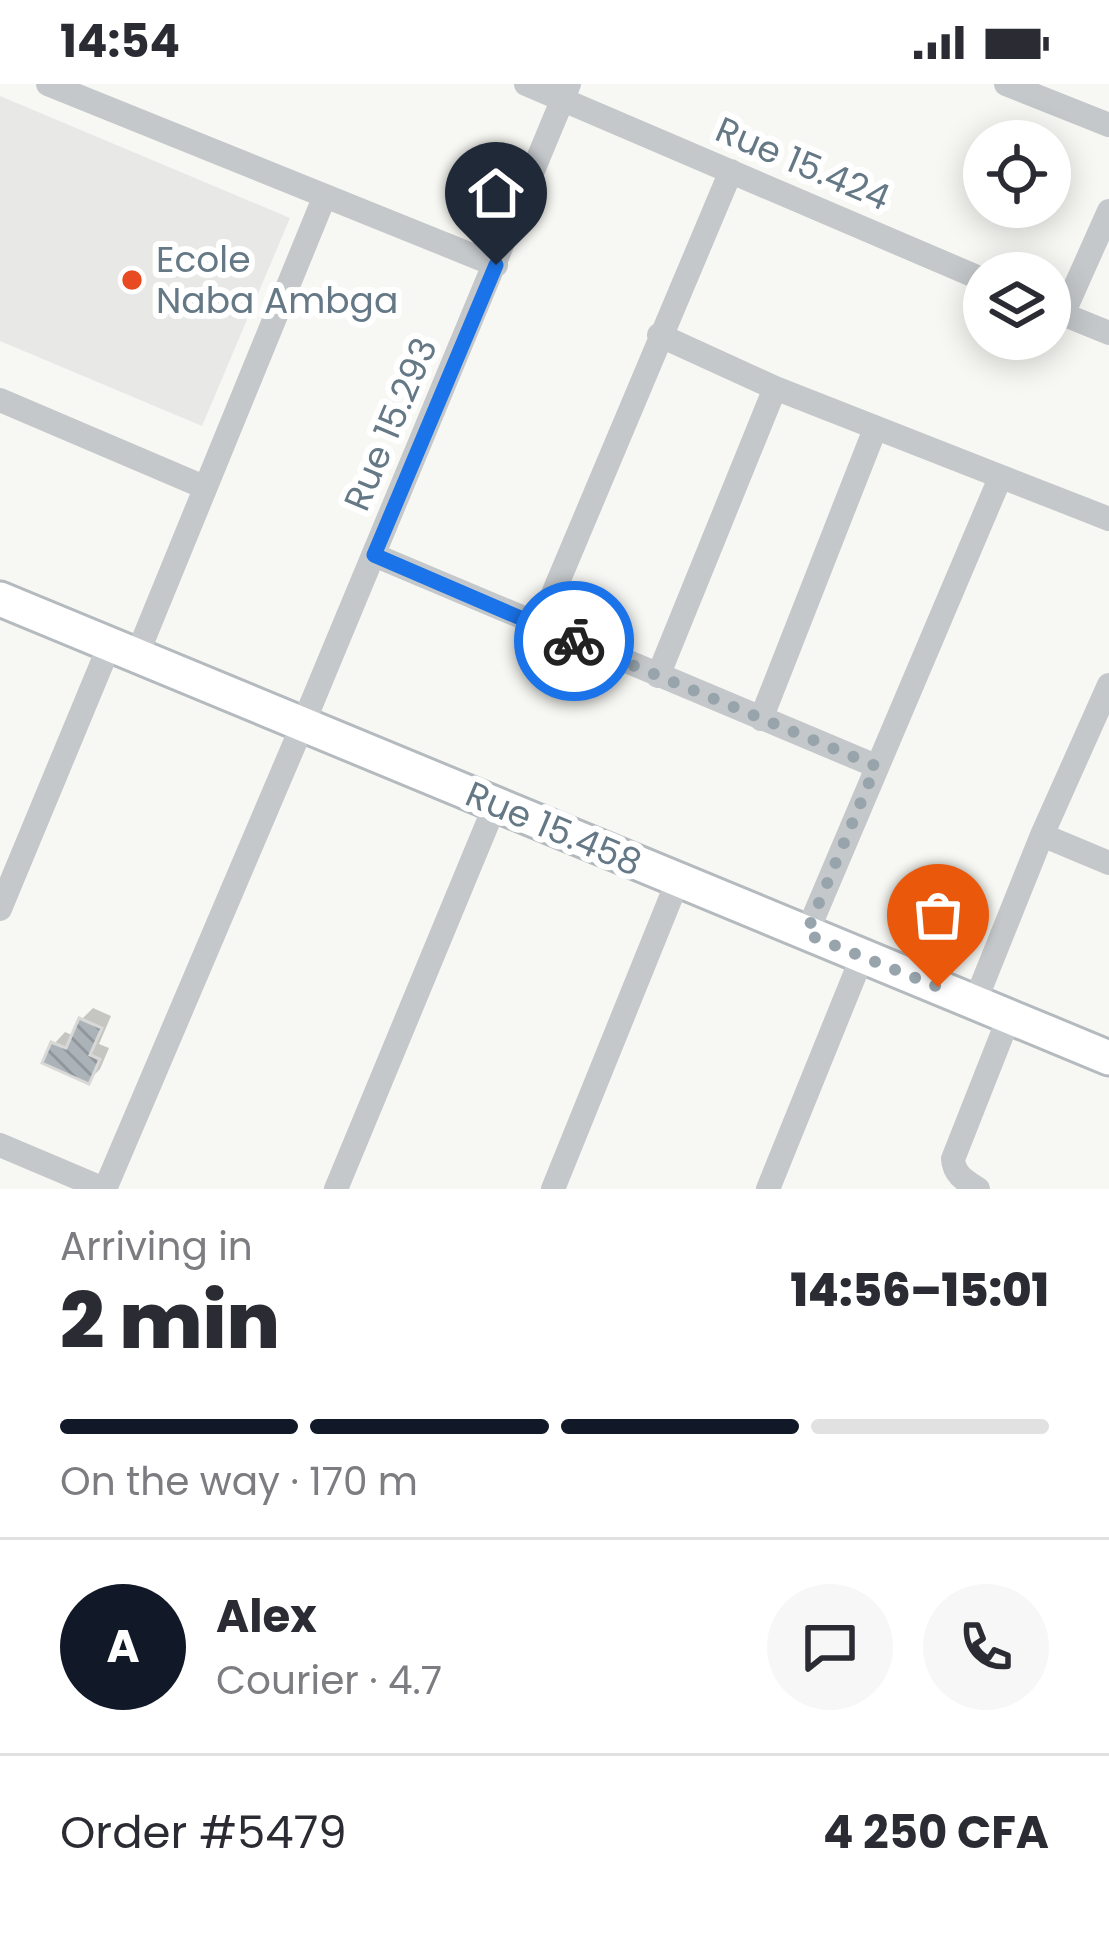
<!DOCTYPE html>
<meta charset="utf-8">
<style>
:root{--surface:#fff;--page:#f7f7f7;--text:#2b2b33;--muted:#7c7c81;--line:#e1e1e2;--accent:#111827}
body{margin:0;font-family:Poppins,sans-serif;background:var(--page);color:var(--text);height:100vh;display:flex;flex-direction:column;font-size:45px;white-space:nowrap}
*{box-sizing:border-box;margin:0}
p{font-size:39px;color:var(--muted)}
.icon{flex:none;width:66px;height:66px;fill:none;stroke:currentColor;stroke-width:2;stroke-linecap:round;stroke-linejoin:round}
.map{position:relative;height:1105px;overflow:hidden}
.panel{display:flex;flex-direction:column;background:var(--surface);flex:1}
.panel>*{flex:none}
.tools{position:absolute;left:963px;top:36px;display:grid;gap:24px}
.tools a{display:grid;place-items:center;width:108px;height:108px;border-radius:50%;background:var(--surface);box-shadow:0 6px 30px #0003;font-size:60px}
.pin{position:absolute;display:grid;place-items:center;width:102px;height:102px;color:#fff;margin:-123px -51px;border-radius:50% 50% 50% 0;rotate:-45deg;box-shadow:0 0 12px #0007}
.pin .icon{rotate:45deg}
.courier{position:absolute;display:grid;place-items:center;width:120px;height:120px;margin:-60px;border:9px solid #1a73e8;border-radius:50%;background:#fff;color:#222;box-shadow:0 3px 15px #0007}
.headline em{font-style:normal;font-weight:800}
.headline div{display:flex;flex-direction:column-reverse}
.headline{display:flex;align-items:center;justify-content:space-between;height:204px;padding:0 60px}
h1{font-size:78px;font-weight:800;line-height:90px}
.bar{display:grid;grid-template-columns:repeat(4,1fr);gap:18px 12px;align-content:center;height:144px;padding:0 60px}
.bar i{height:15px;border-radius:9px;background:var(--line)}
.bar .active{background:var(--accent)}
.bar p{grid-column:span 4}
.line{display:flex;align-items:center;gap:30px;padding:0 60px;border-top:3px solid var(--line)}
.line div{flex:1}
.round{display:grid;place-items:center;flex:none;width:126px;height:126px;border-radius:63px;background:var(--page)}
.status{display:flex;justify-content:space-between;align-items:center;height:84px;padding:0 60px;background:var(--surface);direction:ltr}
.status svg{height:33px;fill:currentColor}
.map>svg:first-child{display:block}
.built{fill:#e8e8e7}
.shadow{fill:#0003}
.building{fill:url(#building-back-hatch);stroke:#d8d8d6;stroke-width:3}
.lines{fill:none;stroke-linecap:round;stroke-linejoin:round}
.secondary-casing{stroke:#b4babe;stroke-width:39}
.street{stroke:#c4c8cb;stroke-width:24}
.secondary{stroke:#fff;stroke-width:33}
.done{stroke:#98a4ac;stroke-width:12;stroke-dasharray:0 21.6}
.route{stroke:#1a73e8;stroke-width:15}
.poi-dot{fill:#e84b22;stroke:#fff;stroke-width:4.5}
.labels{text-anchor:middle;stroke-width:12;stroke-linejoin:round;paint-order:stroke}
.street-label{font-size:36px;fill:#657886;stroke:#fff}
.poi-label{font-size:36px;fill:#657886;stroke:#fff;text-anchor:start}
</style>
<div class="status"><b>14:54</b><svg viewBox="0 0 49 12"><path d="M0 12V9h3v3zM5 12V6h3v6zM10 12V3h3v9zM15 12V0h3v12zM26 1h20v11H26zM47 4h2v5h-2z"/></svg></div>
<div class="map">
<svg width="1109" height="1105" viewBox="0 0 1109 1105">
<defs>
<pattern id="building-back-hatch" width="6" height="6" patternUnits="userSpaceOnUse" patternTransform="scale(3)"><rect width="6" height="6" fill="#abb3b9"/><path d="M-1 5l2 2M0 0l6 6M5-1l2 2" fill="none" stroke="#8f969c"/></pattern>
</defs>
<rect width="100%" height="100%" fill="#f7f7f3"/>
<!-- built -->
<path class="built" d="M0,12L290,134L202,342L0,257Z"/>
<!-- shadow -->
<path class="shadow" d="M93,924L111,932L99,960L109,964L100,985L89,996L54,960L65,948L74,952L82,935Z"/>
<!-- building -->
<path class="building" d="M79,934L102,944L90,971L100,975L89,1000L42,979L51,958L66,964Z"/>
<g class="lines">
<!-- secondary casing -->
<g class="secondary-casing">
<path id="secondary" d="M0,515L1109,974"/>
</g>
<!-- street -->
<path class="street" d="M48,0L496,181
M526,0L984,196
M1006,0L1109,41
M1050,225L1109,249
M1063,230L1109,127
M659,251L775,304L1109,435
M0,316L204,403
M374,471L876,682
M539,543L731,87
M137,571L324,114
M658,592L775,304
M761,635L875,345
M1042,751L1109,779
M0,825L110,560
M806,851L1000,394
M975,918L1042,751L1109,601
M0,1061L104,1105
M105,1105L303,640L569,0
M336,1105L496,719
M553,1105L678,796
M768,1105L862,873
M978,1105C966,1097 954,1091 953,1075L1009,933"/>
<!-- secondary -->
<use href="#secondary" class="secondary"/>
</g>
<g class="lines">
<!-- done -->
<path class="done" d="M574,557L876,682L806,850L938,903"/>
<!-- route -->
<path class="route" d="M496,181L374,471L574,557"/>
</g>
<!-- markers -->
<circle class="poi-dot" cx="132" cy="196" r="12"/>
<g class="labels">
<!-- street labels -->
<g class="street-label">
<text transform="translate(803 79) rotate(23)" y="13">Rue 15.424</text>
<text transform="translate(390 340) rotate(-67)" y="13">Rue 15.293</text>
<text transform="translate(554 744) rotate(23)" y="13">Rue 15.458</text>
</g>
<!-- poi labels -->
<g class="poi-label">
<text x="156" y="188">Ecole<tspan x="156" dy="41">Naba Ambga</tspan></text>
</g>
</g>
</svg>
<div class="tools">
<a><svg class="icon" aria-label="locate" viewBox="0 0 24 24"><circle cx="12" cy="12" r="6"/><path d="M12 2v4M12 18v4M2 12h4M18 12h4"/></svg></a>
<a><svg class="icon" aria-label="layers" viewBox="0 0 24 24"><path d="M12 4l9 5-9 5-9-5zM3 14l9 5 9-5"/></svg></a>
</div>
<div class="pin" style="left:938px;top:903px;background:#ea580c"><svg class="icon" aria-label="bag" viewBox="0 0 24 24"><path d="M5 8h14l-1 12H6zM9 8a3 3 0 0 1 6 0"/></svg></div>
<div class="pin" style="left:496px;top:181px;background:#1f2937"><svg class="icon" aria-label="home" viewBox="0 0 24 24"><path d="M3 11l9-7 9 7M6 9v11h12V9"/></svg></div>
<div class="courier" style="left:574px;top:557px"><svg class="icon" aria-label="bike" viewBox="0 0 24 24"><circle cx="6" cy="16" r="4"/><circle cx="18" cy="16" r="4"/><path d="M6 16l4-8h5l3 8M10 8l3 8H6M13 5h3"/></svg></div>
</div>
<section class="panel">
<div class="headline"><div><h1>2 min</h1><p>Arriving in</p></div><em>14:56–15:01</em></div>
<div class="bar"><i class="active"></i><i class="active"></i><i class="active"></i><i></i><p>On the way · 170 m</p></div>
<div class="line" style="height:216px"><b class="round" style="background:var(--accent);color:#fff">A</b><div><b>Alex</b><p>Courier · 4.7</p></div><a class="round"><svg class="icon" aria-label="chat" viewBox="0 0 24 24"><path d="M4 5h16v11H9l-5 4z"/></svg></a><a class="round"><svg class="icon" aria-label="phone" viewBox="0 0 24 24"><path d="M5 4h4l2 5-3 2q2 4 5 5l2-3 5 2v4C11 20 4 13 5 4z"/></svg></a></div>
<div class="line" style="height:156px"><div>Order #5479</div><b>4 250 CFA</b></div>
</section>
